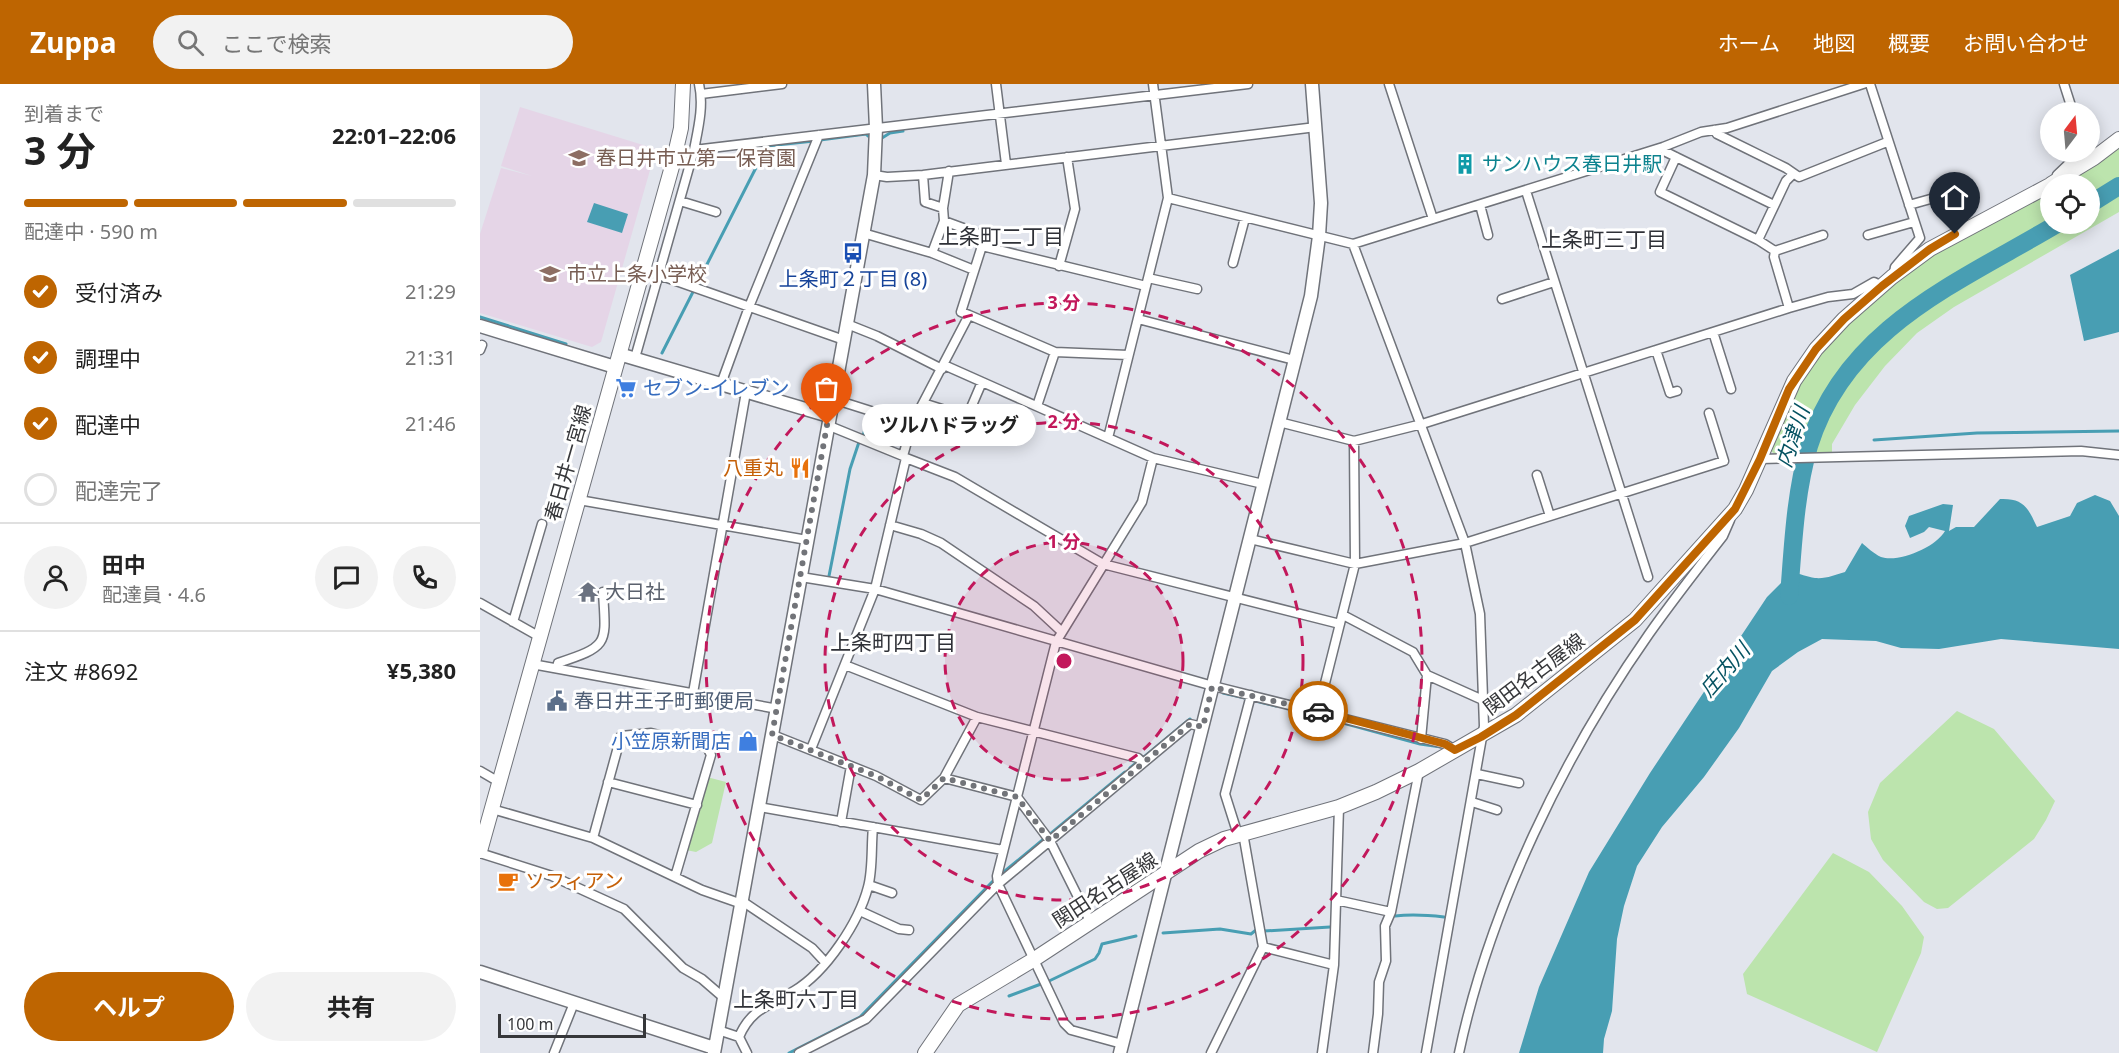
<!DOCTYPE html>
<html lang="ja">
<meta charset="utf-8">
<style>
:root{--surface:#fff;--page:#f2f2f2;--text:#222;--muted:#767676;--line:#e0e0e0;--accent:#be6501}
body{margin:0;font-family:"Noto Sans","Noto Sans JP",sans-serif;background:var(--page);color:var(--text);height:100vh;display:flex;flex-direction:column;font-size:22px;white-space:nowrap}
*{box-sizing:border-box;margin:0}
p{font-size:20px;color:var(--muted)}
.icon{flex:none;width:33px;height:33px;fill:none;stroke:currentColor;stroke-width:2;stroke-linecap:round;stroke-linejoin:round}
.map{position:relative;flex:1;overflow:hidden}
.details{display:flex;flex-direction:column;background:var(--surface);width:480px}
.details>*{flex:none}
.needle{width:39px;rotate:16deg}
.tools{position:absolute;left:1560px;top:18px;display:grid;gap:12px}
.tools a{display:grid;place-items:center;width:60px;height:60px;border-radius:50%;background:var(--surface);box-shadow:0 3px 15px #0003;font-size:30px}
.scale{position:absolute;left:18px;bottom:15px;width:148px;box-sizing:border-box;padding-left:6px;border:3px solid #36373a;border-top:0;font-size:16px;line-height:21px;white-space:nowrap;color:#36373a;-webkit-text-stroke:4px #fff;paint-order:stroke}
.pin{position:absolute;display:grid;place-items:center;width:51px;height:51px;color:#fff;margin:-62px -26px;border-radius:50% 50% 50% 0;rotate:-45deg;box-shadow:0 0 6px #0007}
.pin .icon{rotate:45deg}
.courier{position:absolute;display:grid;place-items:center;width:60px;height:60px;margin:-30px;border:4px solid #be6501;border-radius:50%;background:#fff;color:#222;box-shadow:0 2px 8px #0007}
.bubble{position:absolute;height:42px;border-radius:21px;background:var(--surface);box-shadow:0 3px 15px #0003;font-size:20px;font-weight:700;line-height:42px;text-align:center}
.overview em{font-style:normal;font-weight:700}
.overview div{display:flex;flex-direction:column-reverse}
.overview{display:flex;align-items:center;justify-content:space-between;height:102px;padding:0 24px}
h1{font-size:39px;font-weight:700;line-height:45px}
.bar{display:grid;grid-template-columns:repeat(4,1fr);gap:9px 6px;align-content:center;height:72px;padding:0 24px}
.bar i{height:8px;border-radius:4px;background:var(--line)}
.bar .selected{background:var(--accent)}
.bar p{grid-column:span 4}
.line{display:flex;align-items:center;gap:15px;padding:0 24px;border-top:2px solid var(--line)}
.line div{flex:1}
.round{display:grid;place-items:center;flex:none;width:63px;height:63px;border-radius:32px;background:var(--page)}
ol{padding:0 24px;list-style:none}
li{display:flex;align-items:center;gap:18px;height:66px}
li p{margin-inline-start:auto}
li .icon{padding:6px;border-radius:50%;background:var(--accent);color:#fff;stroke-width:4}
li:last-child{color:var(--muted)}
li i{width:33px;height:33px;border:3px solid var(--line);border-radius:50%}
.primary-button{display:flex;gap:12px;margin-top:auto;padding:12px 24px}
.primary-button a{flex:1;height:69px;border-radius:36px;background:var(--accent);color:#fff;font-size:24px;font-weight:700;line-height:69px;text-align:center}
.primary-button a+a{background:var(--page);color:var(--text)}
header{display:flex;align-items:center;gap:36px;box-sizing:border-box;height:84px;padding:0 30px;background:var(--accent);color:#fff}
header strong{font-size:28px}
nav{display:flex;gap:33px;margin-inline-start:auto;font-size:21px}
.search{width:420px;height:54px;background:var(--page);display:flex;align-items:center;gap:15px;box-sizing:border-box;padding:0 21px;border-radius:33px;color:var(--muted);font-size:22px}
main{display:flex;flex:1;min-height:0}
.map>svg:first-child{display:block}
.education{fill:#e5d5e7}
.green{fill:#bce4ad}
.water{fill:#489eb3}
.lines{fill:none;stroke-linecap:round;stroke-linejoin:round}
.stream{stroke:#489eb3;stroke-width:3}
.river{stroke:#489eb3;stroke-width:18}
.street-casing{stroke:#70737a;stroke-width:11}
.secondary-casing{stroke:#70737a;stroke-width:15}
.primary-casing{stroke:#70737a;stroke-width:16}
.street{stroke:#fff;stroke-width:8}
.secondary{stroke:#fff;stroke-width:12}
.primary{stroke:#fff;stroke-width:14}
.done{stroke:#727479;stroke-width:6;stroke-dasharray:0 10.8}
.route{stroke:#be6501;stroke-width:8}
.ring{fill:none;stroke:#c2185b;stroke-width:3;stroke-dasharray:10 8}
.labels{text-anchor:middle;stroke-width:6;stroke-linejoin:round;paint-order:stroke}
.education-label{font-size:20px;fill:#785e54;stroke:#fff;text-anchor:start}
.culture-label{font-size:20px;fill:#0d838f;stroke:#fff;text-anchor:start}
.transit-label{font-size:20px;fill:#164399;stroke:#fff}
.shop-label{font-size:20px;fill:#366cbe;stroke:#fff;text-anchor:start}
.street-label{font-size:20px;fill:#36373a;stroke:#fff}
.food-label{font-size:20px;fill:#c56008;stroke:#fff;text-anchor:end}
.worship-label{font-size:20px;fill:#5b616d;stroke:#fff;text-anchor:start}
.service-label{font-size:20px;fill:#4e5e75;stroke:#fff;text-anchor:start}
.neighbourhood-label{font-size:21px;fill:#2f3137;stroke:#fff}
.water-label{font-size:21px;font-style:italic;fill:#065362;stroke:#fff}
.centre{fill:#c2185b;stroke:#fff;stroke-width:3}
.ring-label{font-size:18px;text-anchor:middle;font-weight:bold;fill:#c2185b;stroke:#fff;stroke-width:6;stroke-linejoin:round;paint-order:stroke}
</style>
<header>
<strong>Zuppa</strong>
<div class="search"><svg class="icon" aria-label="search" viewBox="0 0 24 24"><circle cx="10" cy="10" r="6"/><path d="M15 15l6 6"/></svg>ここで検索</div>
<nav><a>ホーム</a><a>地図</a><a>概要</a><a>お問い合わせ</a></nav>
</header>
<main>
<section class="details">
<div class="overview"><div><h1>3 分</h1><p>到着まで</p></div><em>22:01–22:06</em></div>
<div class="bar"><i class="selected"></i><i class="selected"></i><i class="selected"></i><i></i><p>配達中 · 590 m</p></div>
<ol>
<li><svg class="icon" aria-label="check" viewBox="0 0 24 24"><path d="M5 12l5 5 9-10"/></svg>受付済み<p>21:29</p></li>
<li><svg class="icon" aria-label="check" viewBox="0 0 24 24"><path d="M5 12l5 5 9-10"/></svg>調理中<p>21:31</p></li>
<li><svg class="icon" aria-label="check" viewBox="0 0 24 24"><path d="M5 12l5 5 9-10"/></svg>配達中<p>21:46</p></li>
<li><i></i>配達完了</li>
</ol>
<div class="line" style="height:108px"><a class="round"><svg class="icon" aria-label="person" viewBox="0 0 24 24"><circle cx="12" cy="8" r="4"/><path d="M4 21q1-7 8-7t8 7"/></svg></a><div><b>田中</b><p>配達員 · 4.6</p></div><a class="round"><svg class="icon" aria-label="chat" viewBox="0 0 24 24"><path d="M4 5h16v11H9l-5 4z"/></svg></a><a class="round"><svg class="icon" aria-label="phone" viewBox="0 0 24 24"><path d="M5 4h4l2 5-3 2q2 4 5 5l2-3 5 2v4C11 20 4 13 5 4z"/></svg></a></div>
<div class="line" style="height:78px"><div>注文 #8692</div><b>¥5,380</b></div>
<div class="primary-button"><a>ヘルプ</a><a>共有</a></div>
</section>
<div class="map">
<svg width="1639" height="969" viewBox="0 0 1639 969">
<rect width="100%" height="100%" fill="#e2e5ed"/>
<!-- education -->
<path class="education" d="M40,23L176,65L121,258L112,263L0,229V150L21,84L52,92L21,82Z"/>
<!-- green -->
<path class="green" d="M1639,58V128L1474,223L1437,249L1405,282L1375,321L1352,360V368L1295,370L1289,366L1324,287L1376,228L1451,170L1570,105V140H1610V100H1579Z
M1477,627L1514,645L1575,717L1566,736L1554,755L1468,824L1457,825L1444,818L1403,776L1391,755L1388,728L1400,699Z
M227,693L246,698L232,759L216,768L206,766Z
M1353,769L1389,788L1422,822L1444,853L1441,869L1397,968L1267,910L1263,890Z"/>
<!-- water -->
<path class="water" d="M114,119L148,130L142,149L107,138Z
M1639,165V248L1604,257L1590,191Z
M1615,411L1630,417L1639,432V565L1521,555L1459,565L1421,564L1396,557L1342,555L1318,568L1292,587L1259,644L1224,693L1182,743L1157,782L1144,822L1137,855L1132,927L1124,955L1123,969H1039L1059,903L1109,788L1170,689L1287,513L1311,489C1320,489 1327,493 1335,494C1346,495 1355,491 1365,488L1382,459C1387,463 1394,470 1401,473C1419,479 1456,463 1465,447L1449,443L1444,448L1430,454L1425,442L1429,432L1463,420L1473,421L1469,447L1476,443H1494L1520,415C1544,414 1548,424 1557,443L1590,432L1597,419Z"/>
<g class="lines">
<!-- stream -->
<path class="stream" d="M402,54L410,49L423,47
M340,56L386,50L388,52
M0,233L86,260
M182,269L287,62L334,57
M383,352L390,329
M1394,356L1497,349L1639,347
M349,492L370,385L379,358
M743,609L765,614
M771,616L796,622
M852,636L940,660L961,663
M664,673L710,635
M650,684L656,679
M569,751L645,688
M520,791L565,754
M915,832C932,830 947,831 964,833
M784,847L850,843
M683,849L740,845L771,850L776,846
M567,898L615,875L619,869L622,860L656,852
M529,912L561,900
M309,969L380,933L513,797"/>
<!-- river -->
<path class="river" d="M1610,120L1639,102
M1309,512C1313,462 1315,410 1329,362C1366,243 1478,199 1577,140"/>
<!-- street casing -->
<g class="street-casing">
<path id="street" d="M516,0L526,80
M909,0L953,135
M1390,0L1440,154L1415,183L1414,189
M1584,0L1593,28
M221,10L302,0
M1234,46L1237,50L1306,84L1319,93L1407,58
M1183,63L1186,68L1196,73L1294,121
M214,66L768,0
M1196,73L1180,108L1278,156L1295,167L1294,173L1309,224
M394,91L407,93L443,91L836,43
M443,91L445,118L463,124
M1577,91L1598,71L1599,68
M1046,107L1168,493
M688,114L873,160L1183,63L1221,48L1247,44L1383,0
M200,117L236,128
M1000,121L1008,151
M1429,121L1479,107
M464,137L502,151L505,162
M383,149L452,169L494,186
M1388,151L1434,138
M1278,156L1306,97L1313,90
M873,160L985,459L1000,530L1004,642L946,969
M1295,167L1343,151
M452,169L464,137L463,124L469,87
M753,179L765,134
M579,182L595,125L587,73
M179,191L364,256
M668,194L717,205
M1022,215L1074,198
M489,231L575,268L648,271
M658,235L814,276
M367,240L397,252L462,285
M1233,248L1251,305
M0,266L2,261
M1176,266L1190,309L1197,307
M155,274L214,66C218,45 224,22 219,0
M464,281L673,374L783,400
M241,300L269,223L339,51
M353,315L432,340
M443,319L487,333L502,298
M557,322L575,268
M799,338L874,357L942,340L1309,224L1348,213L1373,210L1394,198L1402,202
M347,341L423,372
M628,354L688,114L673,0
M426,374L475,393L623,480L860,540
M1280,375L1601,367L1639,371
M1057,391L1070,432
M99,416L327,456
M410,441L441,450L461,459L554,522L582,548
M770,455L875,480L985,459L1244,377L1229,329
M321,493L395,505L733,602L965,660L975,666
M0,519L60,553
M863,531L933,568L947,591L941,655
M33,538L62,440
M52,580L298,625
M365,581L497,633L658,674L663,679
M77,584L78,579C130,562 126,560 123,508
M947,591L1005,617
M213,609L266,308
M838,627L875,480L874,357
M293,651L396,692L441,716L464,694L497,633
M331,665L395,505L426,374L423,372L432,340L489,231L481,228L502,162L666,202
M0,687L19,698
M997,690L1039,699
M464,694L537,713L570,757L611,839
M128,698L217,721
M992,718L1017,726
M279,723L523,766
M12,725L113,754L222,806L262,820
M361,738L371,682
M758,751L745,710L771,611
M113,754L141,652L171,649L227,663L231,671L195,793
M0,769L72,792L144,825L203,884L222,895L244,914
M389,801L412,809
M856,816L911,828
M262,817L332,864L345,878
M380,827L419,845L429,846
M783,863L854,881
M238,946L259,953
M642,960L591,946L584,939L518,800L517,792L576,558L662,418L673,374
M74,969L94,919
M267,969L259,953C271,924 290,922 314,907C346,888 379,838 388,803C393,785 391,763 393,743
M319,969L386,935L518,800L710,640L723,643
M731,969L783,863L763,749
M842,969L854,881L859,723
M893,969L898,930L899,898L906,877L905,842L911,828L939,687
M979,969C1010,823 1084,671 1169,550C1193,516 1218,484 1243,452L1250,436"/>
</g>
<!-- secondary casing -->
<g class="secondary-casing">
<path id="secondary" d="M0,242L135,283
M139,270L349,332
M0,888L234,964
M234,969L394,91L396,44L394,0
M640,969L831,212L839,152L841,119L832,0"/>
</g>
<!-- primary casing -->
<g class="primary-casing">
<path id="primary" d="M1571,100L1614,74L1639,55
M0,767L193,79L201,44L203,0
M445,969L478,921L553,876L719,767L744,755L859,723L896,708L939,687L1036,631L1155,536L1255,425L1266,406L1314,297L1336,265L1364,235L1412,193L1450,165L1570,101"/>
</g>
<!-- street -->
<use href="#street" class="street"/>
<!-- secondary -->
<use href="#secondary" class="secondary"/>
<!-- primary -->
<use href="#primary" class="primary"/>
</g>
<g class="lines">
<!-- done -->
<path class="done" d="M347,341L292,651L396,692L441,716L464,694L537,713L570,757L710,640L723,643L732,603L838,627"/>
<!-- route -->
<path class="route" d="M838,627L965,660L975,666L1001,653L1036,631L1155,536L1255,425L1280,375L1309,305L1336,265L1364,235L1402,202L1450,165L1475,150"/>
</g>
<!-- distance rings -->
<circle cx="584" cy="577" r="119" fill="#c2185b" fill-opacity=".12"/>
<g class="ring">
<circle cx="584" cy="577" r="119"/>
<circle cx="584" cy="577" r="239"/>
<circle cx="584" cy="577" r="358"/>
</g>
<!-- icons -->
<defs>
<g id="school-bare" transform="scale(1.62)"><path d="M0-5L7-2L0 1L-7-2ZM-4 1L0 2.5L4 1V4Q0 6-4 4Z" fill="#8d6e63" stroke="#fff" stroke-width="2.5" paint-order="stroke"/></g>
<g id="building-bare" transform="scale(1.62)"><path d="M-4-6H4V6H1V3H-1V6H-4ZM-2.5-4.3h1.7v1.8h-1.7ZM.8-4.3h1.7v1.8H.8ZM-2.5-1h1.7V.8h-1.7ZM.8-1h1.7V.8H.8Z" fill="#0f9aa8" stroke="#fff" stroke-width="2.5" paint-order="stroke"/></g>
<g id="bus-bare" transform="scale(1.62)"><path d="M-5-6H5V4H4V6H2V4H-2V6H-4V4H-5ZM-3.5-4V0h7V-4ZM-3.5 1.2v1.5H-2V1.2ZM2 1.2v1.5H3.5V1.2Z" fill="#1a4fb4" stroke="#fff" stroke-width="2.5" paint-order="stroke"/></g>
<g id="supermarket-bare" transform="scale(1.62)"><path d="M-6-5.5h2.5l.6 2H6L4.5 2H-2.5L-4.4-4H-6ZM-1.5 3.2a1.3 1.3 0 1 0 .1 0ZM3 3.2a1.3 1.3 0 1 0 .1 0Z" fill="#3f7fe0" stroke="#fff" stroke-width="2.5" paint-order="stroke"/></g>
<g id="restaurant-bare" transform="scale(1.62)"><path d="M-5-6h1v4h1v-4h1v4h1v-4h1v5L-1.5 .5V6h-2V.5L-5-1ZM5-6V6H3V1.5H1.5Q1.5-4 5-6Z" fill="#e8710a" stroke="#fff" stroke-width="2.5" paint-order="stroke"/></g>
<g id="temple-bare" transform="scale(1.62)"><path d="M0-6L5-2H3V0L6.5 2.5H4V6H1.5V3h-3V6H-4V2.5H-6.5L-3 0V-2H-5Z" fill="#6b7280" stroke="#fff" stroke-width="2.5" paint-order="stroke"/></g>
<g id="civic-bare" transform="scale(1.62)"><path d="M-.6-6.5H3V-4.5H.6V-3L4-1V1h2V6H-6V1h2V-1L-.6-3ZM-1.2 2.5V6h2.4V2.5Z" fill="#5c6f8a" stroke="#fff" stroke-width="2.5" paint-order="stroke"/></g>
<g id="shop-bare" transform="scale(1.62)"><path d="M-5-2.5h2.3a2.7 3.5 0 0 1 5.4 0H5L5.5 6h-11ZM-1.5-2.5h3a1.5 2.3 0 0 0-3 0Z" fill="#3f7fe0" stroke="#fff" stroke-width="2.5" paint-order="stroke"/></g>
<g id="cafe-bare" transform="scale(1.62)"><path d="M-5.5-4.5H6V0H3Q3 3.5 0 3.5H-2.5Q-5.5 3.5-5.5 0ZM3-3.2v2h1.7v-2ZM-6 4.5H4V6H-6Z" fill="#e8710a" stroke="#fff" stroke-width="2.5" paint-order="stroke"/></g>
</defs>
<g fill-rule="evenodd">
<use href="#school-bare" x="99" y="74"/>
<use href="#building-bare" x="985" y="80"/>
<use href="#bus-bare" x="373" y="169"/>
<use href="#school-bare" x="70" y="190"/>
<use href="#supermarket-bare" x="146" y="304"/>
<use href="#restaurant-bare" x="320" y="384"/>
<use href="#temple-bare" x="108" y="508"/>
<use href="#civic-bare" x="77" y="617"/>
<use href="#shop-bare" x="268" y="657"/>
<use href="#cafe-bare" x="28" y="797"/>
</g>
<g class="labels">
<!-- education labels -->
<g class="education-label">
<text x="116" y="81">春日井市立第一保育園</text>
<text x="87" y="197">市立上条小学校</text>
</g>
<!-- culture labels -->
<g class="culture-label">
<text x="1002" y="87">サンハウス春日井駅</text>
</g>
<!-- transit labels -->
<g class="transit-label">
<text x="373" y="202">上条町２丁目 (8)</text>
</g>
<!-- shop labels -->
<g class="shop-label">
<text x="163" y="311">セブン-イレブン</text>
<text x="251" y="664" text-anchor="end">小笠原新聞店</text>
</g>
<!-- street labels -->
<g class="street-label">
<text transform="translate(88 379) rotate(-74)" y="7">春日井一宮線</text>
<text transform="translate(1054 590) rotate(-37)" y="7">関田名古屋線</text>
<text transform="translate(625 806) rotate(-33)" y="7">関田名古屋線</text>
</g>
<!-- food labels -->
<g class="food-label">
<text x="303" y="391">八重丸</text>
<text x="45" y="804" text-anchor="start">ソフィアン</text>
</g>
<!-- worship labels -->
<g class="worship-label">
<text x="125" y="515">大日社</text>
</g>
<!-- service labels -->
<g class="service-label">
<text x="94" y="624">春日井王子町郵便局</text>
</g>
<!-- neighbourhood labels -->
<g class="neighbourhood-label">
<text x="521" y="160">上条町二丁目</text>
<text x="1124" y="163">上条町三丁目</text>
<text x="413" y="566">上条町四丁目</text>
<text x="316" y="923">上条町六丁目</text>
</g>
<!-- water labels -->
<g class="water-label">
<text transform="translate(1313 353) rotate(-72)" y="7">内津川</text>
<text transform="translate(1245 586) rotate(-49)" y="7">庄内川</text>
</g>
</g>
<circle cx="584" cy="577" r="9" class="centre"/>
<g class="ring-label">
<text x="584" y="225">3 分</text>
<text x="584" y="344">2 分</text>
<text x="584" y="464">1 分</text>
</g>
</svg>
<div class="tools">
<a><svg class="needle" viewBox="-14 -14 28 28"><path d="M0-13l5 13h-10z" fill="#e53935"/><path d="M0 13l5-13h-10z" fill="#767676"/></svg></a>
<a><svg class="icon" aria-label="locate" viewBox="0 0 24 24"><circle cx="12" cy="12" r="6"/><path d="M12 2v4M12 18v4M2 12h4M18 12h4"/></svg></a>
</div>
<div class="scale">100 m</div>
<div class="pin" style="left:347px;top:341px;background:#ea580c"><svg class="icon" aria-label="bag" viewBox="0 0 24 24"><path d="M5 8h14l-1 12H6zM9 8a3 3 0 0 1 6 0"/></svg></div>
<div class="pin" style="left:1475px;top:150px;background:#1f2937"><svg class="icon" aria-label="home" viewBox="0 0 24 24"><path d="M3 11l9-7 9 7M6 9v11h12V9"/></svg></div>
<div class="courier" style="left:838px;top:627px"><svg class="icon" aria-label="car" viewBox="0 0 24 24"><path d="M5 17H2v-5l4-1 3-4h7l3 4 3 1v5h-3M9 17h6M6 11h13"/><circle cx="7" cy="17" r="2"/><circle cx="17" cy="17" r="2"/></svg></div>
<div class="bubble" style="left:382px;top:320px;width:174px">ツルハドラッグ</div>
</div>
</main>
